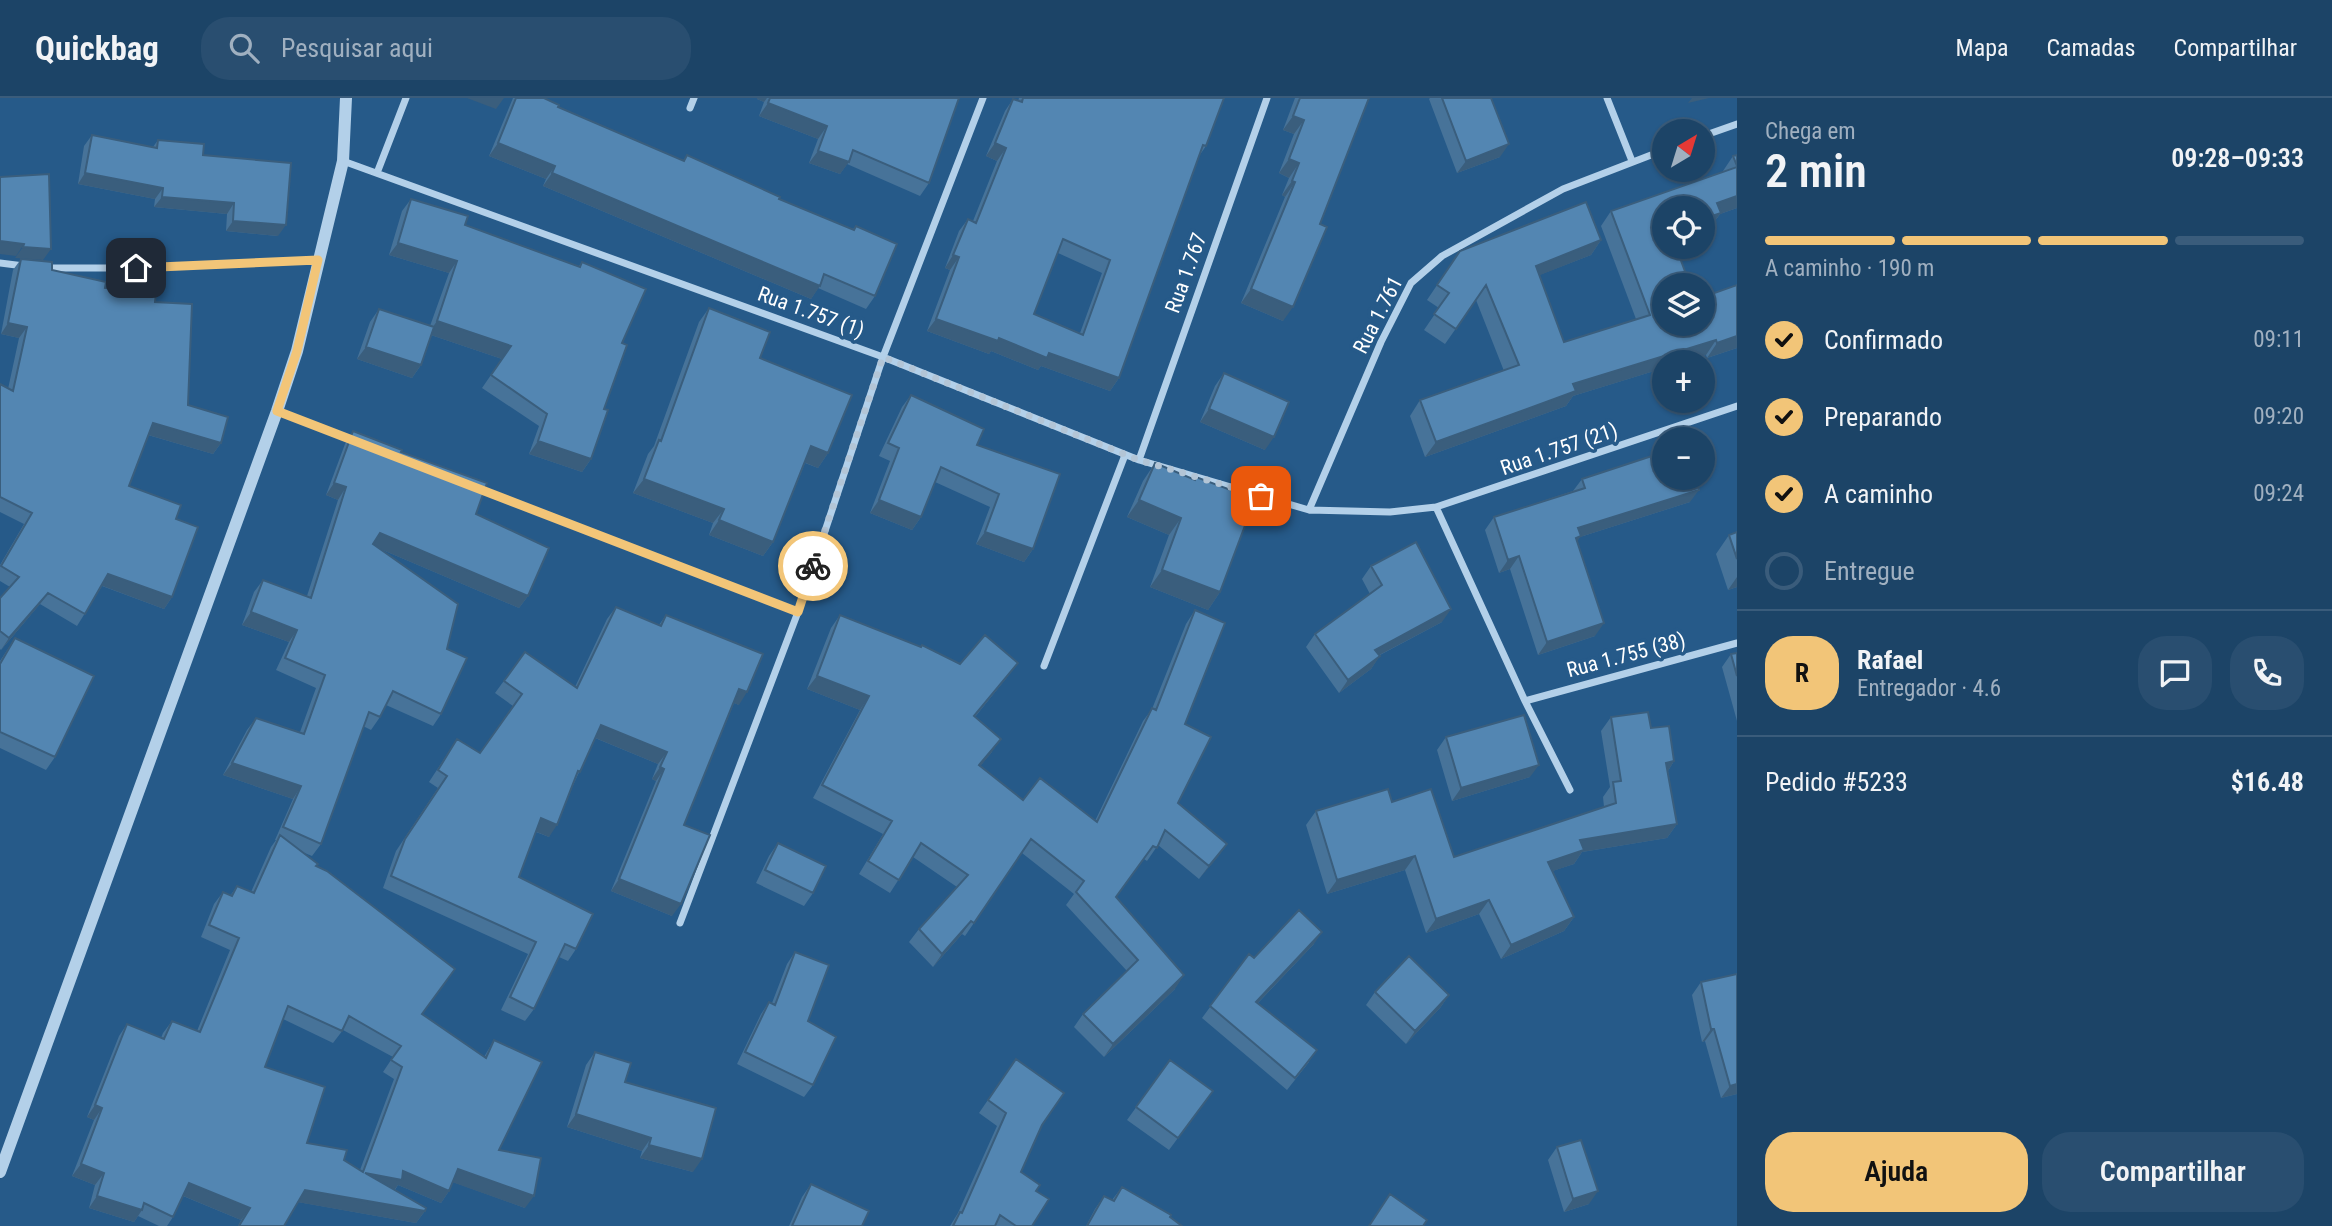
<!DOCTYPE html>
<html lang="pt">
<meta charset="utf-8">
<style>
:root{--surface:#1c4467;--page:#294e70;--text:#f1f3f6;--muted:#a0b0c0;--line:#3a5c7b;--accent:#f2c578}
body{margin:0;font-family:"Roboto Condensed",sans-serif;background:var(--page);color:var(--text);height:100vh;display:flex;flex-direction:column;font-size:26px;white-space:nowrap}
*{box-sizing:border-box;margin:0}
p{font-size:23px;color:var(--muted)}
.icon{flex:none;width:38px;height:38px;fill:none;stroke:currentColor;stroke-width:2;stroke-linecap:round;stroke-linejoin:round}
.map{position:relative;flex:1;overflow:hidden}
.drawer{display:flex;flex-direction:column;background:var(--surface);width:595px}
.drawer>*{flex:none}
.needle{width:46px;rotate:38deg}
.buttons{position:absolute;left:1652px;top:21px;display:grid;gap:14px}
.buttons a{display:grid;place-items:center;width:63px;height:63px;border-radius:50%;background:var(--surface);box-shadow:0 2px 5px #0004,0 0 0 2px var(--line);font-size:35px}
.pin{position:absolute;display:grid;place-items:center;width:60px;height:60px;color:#fff;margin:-30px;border-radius:14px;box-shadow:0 4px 10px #0006}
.courier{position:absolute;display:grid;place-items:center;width:70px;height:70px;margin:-35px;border:5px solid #f2c578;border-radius:50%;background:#fff;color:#222;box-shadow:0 2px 9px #0007}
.overview em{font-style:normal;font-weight:600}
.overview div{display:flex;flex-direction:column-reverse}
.overview{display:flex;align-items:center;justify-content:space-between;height:119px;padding:0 28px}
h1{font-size:46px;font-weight:600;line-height:52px}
.bar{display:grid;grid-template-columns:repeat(4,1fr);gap:10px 7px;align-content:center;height:84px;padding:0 28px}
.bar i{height:9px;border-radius:5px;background:var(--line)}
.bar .selected{background:var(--accent)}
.bar p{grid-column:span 4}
.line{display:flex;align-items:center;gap:18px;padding:0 28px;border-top:2px solid var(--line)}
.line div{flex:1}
.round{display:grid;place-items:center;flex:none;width:74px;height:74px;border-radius:28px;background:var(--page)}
ol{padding:0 28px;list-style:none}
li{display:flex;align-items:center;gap:21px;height:77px}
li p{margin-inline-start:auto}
li .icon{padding:7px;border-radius:50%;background:var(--accent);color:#111;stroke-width:4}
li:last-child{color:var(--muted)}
li i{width:38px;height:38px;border:4px solid var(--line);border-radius:50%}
.button{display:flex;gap:14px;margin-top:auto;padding:14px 28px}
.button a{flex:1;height:80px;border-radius:28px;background:var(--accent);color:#111;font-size:28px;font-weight:600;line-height:80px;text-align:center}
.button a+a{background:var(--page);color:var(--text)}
header{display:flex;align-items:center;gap:42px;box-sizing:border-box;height:98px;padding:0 35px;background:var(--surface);border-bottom:2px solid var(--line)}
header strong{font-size:33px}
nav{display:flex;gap:38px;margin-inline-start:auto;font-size:24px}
.search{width:490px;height:63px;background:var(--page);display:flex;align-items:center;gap:18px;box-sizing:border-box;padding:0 24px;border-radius:28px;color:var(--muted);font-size:26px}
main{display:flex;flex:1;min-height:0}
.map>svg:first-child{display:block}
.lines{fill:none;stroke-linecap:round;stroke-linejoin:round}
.minor{stroke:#b3d0e9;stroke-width:7}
.tertiary{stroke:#b3d0e9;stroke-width:12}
.wall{fill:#477399;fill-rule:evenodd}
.shaded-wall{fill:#3a5e7d}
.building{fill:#5386b2;stroke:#3a5e7d;stroke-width:2;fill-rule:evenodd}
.done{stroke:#b3c5d6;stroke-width:7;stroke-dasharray:0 12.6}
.route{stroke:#f2c578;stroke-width:9}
.labels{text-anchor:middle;stroke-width:7;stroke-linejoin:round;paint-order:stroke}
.street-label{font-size:21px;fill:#fff;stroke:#265a89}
</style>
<header>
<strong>Quickbag</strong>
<div class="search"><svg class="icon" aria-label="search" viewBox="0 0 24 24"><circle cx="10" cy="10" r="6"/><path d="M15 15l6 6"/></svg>Pesquisar aqui</div>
<nav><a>Mapa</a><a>Camadas</a><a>Compartilhar</a></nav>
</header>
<main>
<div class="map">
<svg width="1737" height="1128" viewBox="0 0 1737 1128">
<rect width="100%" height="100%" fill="#265a89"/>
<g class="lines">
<!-- minor -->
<path class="minor" d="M1607,0L1632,63
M690,10L694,0
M1703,38L1737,26
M343,63L883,259L1139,362L1309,412L1390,414L1436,409L1737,308
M377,75L406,0
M0,165L24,168
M43,170H136L318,162
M277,313L355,343
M1139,362L1267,0
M477,390L798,514
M1436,409L1525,603L1570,692
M1309,412L1381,244L1411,185L1442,158L1563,91L1664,52
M1044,568L1125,357
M1525,603L1737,545
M680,825L798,514L883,259L983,0"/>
<!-- tertiary -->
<path class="tertiary" d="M0,1074L277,313L297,253L343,63L346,0"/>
</g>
<!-- wall -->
<path class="wall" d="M513,0H544L558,9L683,63L687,57L779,101L853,131L856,128L875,198L866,211L818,190L811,201L543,88L546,81L489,58Z
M757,0H959L929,85L920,98L847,66L840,76L809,65L818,41L759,18L764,4L757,1Z
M1019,0H1224L1206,48L1199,58L1119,280L1110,293L1041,268L1038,272L991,253L989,256L927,233L950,172L945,170L959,133L968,121L973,123L997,63L986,58L1005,13L1013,1L1018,3ZM1058,155L1102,175L1080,235L1034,216Z
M1295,0H1369L1283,223L1241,205L1285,99L1282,97L1289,80L1279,75L1294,36L1283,32Z
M1430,0H1491L1500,59L1457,75L1429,1Z
M92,37L153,49L158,42L203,57L278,138L226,133L227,116L154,109L155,101L78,86L84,48Z
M1737,57V110L1720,116L1710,130L1703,133V110H1664V187L1737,250L1707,260L1706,257L1573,298L1566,308L1425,359L1410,318L1420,302L1504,273L1476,202L1445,246L1424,232L1439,210L1427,202L1460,153L1601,142L1591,157L1539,177L1564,244L1636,221L1601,128L1611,113L1723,74V73L1733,58Z
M411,101L465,127L578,169L582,164L622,245L591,361L582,374L529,356L539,328L482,290L502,261L431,237L421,267L412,280L357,261L370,224L379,211L430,228L449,175L389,157L402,113Z
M21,161L105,190L155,204L188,307L221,345L213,356L148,337L129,388L176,421L172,499L164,511L102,488L77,528L40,506L1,552L0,551V500L10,489L0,483V467L24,426L0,414V286L8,291L19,240L1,236L13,172Z
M709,210L760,260L828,355L818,370L805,365L773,444L763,458L709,437L713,425L633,395L648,356L654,348L699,224Z
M1224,275L1265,352L1200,324L1215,288Z
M911,297L977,347L1033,451L1024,464L976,446L990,409L935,384L921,419L912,432L870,415L890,363L879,358L902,309Z
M353,333L401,354L476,416L528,498L519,510L378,450L447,551L441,616L433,628L386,607L380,619L371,632L363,628L321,746L312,758L302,754L316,768L422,916L484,959L494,942L499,1052L525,1110L453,1084L449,1093L441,1105L398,1087L395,1092L425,1113L416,1125L298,1104L284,1128H238L241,1122L183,1098L173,1119L167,1128H159L138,1118L134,1124L89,1110L95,1087L72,1078L94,1022L87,1019L119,938L127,926L161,940L163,935L172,923L197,933L230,852L201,839L214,806L223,794L230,798L237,788L251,794L271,749L276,742H275L293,701L223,677L247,632L256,620L300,634L316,590L276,572L289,544L242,527L254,494L263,482L307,498L338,402L326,397L345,346ZM283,921L333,945L343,932L393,959L383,974L394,981L360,1072L344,1062L307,1045L265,969Z
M1155,365L1194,382L1196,379L1220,494L1208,512L1150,489L1169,437L1127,419L1143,383Z
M1582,381L1690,404L1580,439L1577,443L1595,538L1538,557L1510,471L1499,475L1485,432L1494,419L1573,393Z
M1737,434V489L1728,492L1716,456L1729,437Z
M1371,468L1442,524L1380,557L1371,571L1339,595L1306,549L1315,536L1370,496L1362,481Z
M616,509L659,527L666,517L739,607L734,605L684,727L672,818L611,793L656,683L652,681L658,666L595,640L549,739L536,734L519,779L576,851L568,863L559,859L534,911L525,923L501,912L528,856L383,790L396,753L438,690L429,684L457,641L480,655L513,608L495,595L525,554L575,589L607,521Z
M1195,512L1178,705L1227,746L1199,781L1158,747L1147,763L1144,761L1116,799L1175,891L1104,959L1074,929L1083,916L1127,873L1066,807L1074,796L1022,755L965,838L962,836L933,869L909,844L919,831L957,789L913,759L890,795L859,776L883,736L813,700L860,612L807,591L831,530L840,517L960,566L1008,578L975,619L992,654L980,668L1023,702L1095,723L1143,623L1152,611L1186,526Z
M15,540L55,659L46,672L0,650V563Z
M1737,555V623L1722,569L1731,556Z
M1611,619L1651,630L1674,663L1668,673L1677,726L1667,740L1582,754L1574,766L1552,773L1574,819L1564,833L1501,861L1479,816L1426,835L1405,772L1327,796L1306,727L1316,713L1392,704L1454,759L1604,709L1603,699L1610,689L1601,633Z
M1446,639L1530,679L1452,703L1437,652Z
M778,745L813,795L804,808L756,785L769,758Z
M1314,846L1258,905L1309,964L1287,992L1202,920L1249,856L1254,860Z
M795,854L808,923L813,987L804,999L737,966L761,916L769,904L772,905L787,866Z
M1737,876V996L1721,1000L1705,943L1702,944L1692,897L1701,884Z
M1375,894L1449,897L1440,910L1406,946L1366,907Z
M595,954L625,984L693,1074L640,1060L642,1053L567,1029L586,967Z
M1016,961L1042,1027L1021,1074L1036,1093L1032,1128H950L958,1115L997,1028L979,1015Z
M1170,962L1213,993L1169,1052L1127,1022Z
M1557,1049L1589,1106L1564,1114L1548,1062Z
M811,1086L862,1128H789L802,1099Z
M1122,1089L1170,1119L1182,1128H1086L1095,1111L1104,1098L1112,1102Z"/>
<!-- shaded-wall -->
<path class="shaded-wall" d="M467,0H504L496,11Z
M757,0H767L764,4L757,1Z
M1692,0H1709L1688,5Z
M768,5L827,28L818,41L759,18Z
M1293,18L1304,22L1294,36L1283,32Z
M498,45L555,68L546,81L489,58Z
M995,45L1006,50L997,63L986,58Z
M1509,46L1500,59L1457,75L1466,63Z
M818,53L849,64L840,76L809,65Z
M1289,61L1299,65L1289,80L1279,75Z
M85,75L163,90L155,101L78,86Z
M552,75L820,188L811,201L543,88Z
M1292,83L1295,84L1285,99L1282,97Z
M1737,98V110L1720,116L1710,130L1703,133V121L1717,105Z
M162,99L234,105L227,116L154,109Z
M233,123L286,127L278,138L226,133Z
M1601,142L1591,157L1525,183L1536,168Z
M0,143L24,146L16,158L0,156Z
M398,145L457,163L449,175L389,157Z
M23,149L51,151L43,162L15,160Z
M953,157L959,159L950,172L945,170Z
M1251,191L1293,209L1283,223L1241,205Z
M936,221L1049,255L1119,280L1110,293L1041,268L1038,272L991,253L989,256L927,233Z
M437,223L511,248L502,261L428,236Z
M8,225L27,229L19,240L1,236Z
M1737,238V250L1707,260L1717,245Z
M1716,242L1706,257L1683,264H1664V270L1573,298L1566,308L1425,359L1436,344L1573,286Z
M366,249L421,267L412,280L357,261Z
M1209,311L1274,339L1265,352L1200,324Z
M153,325L221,345L213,356L145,336Z
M538,343L591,361L582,374L529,356Z
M811,348L828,355L818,370L801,363Z
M644,381L724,411L713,425L633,395Z
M334,385L346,389L338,402L326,397Z
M1699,392L1690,404L1580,439L1572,451L1578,430Z
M879,402L921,419L912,432L870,415Z
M1139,402L1181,420L1169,437L1127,419Z
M719,422L773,444L763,458L709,437Z
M985,434L1033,451L1024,464L976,446Z
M380,435L528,498L519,510L371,447Z
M1519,458L1510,471L1499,475L1508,462Z
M1162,472L1220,494L1208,512L1150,489Z
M108,476L172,499L164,511L100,487Z
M1737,479V489L1728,492Z
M48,495L40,506L1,552L9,540Z
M1451,511L1442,524L1366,564L1375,552Z
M251,514L297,532L289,544L242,527Z
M1604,525L1595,538L1538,557L1547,544Z
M1380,558L1371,571L1339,595L1348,582Z
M1018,565L1008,578L964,631L974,618Z
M817,578L869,598L860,612L807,591Z
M739,591L747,594L739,607L731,604Z
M601,627L667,654L658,666L593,639Z
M1001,641L992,654L970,681L979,667Z
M1674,663L1665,678L1666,665Z
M232,665L301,688L293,701L223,677Z
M1539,667L1530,679L1452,703L1461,690Z
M660,669L664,671L656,683L652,681Z
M541,720L557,727L549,739L532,732Z
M1677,726L1667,740L1582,754L1574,766L1538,778L1548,764L1580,742Z
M1227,746L1218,759L1199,781L1209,768Z
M1415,758L1405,772L1327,796L1337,782Z
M619,781L681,806L672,818L611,793Z
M1489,802L1479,816L1426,835L1436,821Z
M1574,819L1564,833L1501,861L1511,847Z
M971,823L962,836L933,869L942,856Z
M1322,834L1314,846L1248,915L1256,904Z
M1184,877L1175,891L1104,959L1113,946Z
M1449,897L1440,910L1406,946L1415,933Z
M1711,931H1714L1705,943L1702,944Z
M1737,986V996L1721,1000L1730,988Z
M95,1007L102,1010L94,1022L87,1019Z
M576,1016L651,1040L642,1053L567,1029Z
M649,1047L702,1061L693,1074L640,1060Z
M81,1066L104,1075L95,1087L72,1078Z
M458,1071L534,1098L525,1110L449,1083Z
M403,1073L449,1093L441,1105L398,1087L393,1094L365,1075Z
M189,1085L250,1110L241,1122L181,1097Z
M305,1092L425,1113L416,1125L297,1104Z
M1598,1093L1589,1106L1564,1114L1573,1101Z
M97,1098L142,1112L134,1124L89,1110Z"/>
<!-- building -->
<path class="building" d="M516,0H544L559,7L558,9L684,63L687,57L780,99L779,101L854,132L856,128L897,146L875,198L824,176L820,188L552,75L555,68L498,45Z
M770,0H959L929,85L853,52L849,64L818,53L827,28L768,5Z
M1023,0H1224L1206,48L1203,47L1119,280L1049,255L1047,260L999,240L998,243L936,221L959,159L953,157L968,121L976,125L1006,50L995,45L1013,1L1022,4ZM1063,141L1110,162L1083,237L1034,216Z
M1300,0H1369L1320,126L1327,129L1293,209L1251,191L1295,84L1292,83L1299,65L1289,61L1304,22L1293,18Z
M1442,0H1491L1509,46L1466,63Z
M92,37L157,50L158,42L204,46L203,57L291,65L286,127L233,123L234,105L162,99L163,90L85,75Z
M1737,57V68L1733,58Z
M1737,69V98L1717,105L1721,115L1703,121V110H1664V149H1676L1690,187H1664V226H1703V199L1737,187V238L1717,245L1716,242L1573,286L1576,293L1436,344L1420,302L1519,267L1486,187L1456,231L1434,216L1449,195L1437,187L1460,153L1586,104L1601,142L1536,168L1564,244L1650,217L1611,113Z
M49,76L51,151L23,149L24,146L0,143V79Z
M411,101L468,118L465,127L580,169L582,164L646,191L622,245L627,247L604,311L608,312L591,361L538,343L547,316L491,277L511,248L437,223L457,163L398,145Z
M21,161L52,164V172L106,184L105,190L156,196L155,204L192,206L188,307L228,319L221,345L153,325L129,388L181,407L176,421L198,429L172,499L108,476L85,516L48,495L9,540L0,533V500L19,479L1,468L32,415L0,399V286L13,293L27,229L8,225Z
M709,210L770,234L760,260L852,297L828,355L811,348L773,444L719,422L724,411L644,381L659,342L661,343Z
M379,211L434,229L421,267L366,249Z
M1224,275L1289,304L1274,339L1209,311Z
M911,297L984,331L977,347L1060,376L1033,451L985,434L999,396L941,369L921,419L879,402L899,350L888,345Z
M353,333L402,352L401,354L487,385L476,416L549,450L528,498L380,435L373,446L458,506L447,551L467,560L441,616L393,593L380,619L369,614L321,746L283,729L301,688L232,665L256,620L304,636L325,577L285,560L297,532L251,514L263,482L311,500L346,389L334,385Z
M1664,354V380H1695L1699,392L1578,430L1581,438L1576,440L1604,525L1547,544L1519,458L1508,462L1494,419L1585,390L1582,381Z
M1155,365L1195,382L1196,379L1255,401L1220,494L1162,472L1181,420L1139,402Z
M1737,434V461L1729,437Z
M1416,444L1451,511L1375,552L1380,558L1348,582L1315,536L1382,487L1371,468Z
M616,509L661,528L666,517L763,556L747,594L739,591L684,727L710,737L681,806L619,781L664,671L660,669L667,654L601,627L580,674L578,673L557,727L541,720L519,779L593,816L576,851L565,846L534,911L510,899L536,844L391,778L405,741L447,678L438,672L457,641L480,655L522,596L504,583L525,554L577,590Z
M1195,512L1225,525L1185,626L1211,639L1178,705L1227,746L1209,768L1165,732L1157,750L1153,748L1116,799L1184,877L1113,946L1083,916L1138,862L1076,794L1084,783L1031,741L974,825L971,823L942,856L919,831L968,777L921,745L899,782L868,763L892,723L822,687L869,598L817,578L840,517L921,549L922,547L960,566L985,537L1018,565L974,618L1001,641L979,667L1023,702L1040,680L1097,724L1152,610L1156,612Z
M15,540L94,578L55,659L0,634V566Z
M1737,555V578L1731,556Z
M1648,614L1651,630L1669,628L1674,663L1666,665L1677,726L1580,742L1584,752L1548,764L1574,819L1511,847L1489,802L1436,821L1415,758L1337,782L1316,713L1388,691L1392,704L1431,691L1454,759L1616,705L1613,684L1621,683L1611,619Z
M1524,617L1539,667L1461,690L1446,639Z
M280,737L318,766L316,768L327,773L455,871L422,916L486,960L494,942L542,964L499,1052L541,1060L534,1098L458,1071L449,1093L403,1073L402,1082L365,1075L426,1110L425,1113L305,1092L284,1128H239L250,1110L189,1085L173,1119L144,1105L142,1112L97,1098L104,1075L81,1066L102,1010L95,1007L127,926L164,941L172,923L200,934L239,840L209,827L223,794L232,798L237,788L254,795ZM288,908L342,933L349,918L401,948L391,962L402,969L363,1074L344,1062L347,1052L307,1045L325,989L265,969Z
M778,745L826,768L813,795L765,772Z
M1299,812L1322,834L1256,904L1317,952L1295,980L1210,908L1249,856L1254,860Z
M795,854L829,867L808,923L836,939L813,987L745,954L769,904L775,907Z
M1409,858L1449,897L1415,933L1375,894Z
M1737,876V986L1730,988L1714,931H1711L1701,884Z
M595,954L631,965L625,984L716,1010L702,1061L649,1047L651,1040L576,1016Z
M1016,961L1064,995L1042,1027L1021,1074L1040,1087L1036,1093L1049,1101L1032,1128H1016L1000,1117L995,1128H953L960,1114L962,1115L1006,1015L988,1002Z
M1170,962L1213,993L1178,1040L1136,1009Z
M1581,1042L1598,1093L1573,1101L1557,1049Z
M811,1086L869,1113L862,1128H792Z
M1122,1089L1171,1117L1170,1119L1182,1128H1087L1104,1098L1114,1103Z
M1390,1096L1427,1122L1423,1128H1369Z"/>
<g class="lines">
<!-- done -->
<path class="done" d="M813,468L883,259L1139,362L1261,398"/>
<!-- route -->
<path class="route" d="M136,170L318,162L297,253L277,313L798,514L813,468"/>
</g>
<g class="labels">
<!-- street labels -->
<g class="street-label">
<text transform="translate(1186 175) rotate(-70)" y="7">Rua 1.767</text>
<text transform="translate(811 214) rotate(20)" y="7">Rua 1.757 (1)</text>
<text transform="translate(1378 217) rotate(-63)" y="7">Rua 1.761</text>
<text transform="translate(1559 351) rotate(-19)" y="7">Rua 1.757 (21)</text>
<text transform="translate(1626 557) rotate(-15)" y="7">Rua 1.755 (38)</text>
</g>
</g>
</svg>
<div class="buttons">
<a><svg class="needle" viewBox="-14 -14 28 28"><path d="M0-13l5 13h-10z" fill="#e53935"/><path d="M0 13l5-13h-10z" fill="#a0b0c0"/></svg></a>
<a><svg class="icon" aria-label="locate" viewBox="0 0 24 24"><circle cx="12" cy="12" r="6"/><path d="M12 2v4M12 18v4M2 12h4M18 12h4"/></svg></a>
<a><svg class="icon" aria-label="layers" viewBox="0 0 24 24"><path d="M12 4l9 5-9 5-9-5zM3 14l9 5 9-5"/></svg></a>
<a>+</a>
<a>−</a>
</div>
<div class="pin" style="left:1261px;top:398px;background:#ea580c"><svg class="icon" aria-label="bag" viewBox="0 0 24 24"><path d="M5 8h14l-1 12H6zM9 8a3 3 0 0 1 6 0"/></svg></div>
<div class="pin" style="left:136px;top:170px;background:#1f2937"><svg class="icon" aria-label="home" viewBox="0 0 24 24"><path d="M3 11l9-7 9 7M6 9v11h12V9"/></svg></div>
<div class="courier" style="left:813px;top:468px"><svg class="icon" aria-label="bike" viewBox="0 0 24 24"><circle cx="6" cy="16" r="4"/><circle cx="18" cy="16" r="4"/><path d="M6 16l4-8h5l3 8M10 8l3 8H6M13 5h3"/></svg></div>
</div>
<section class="drawer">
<div class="overview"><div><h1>2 min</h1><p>Chega em</p></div><em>09:28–09:33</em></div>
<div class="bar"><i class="selected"></i><i class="selected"></i><i class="selected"></i><i></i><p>A caminho · 190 m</p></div>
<ol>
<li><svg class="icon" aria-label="check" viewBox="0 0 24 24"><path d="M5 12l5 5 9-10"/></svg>Confirmado<p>09:11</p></li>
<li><svg class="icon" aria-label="check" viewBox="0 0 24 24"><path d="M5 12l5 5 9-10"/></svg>Preparando<p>09:20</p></li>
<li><svg class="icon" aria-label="check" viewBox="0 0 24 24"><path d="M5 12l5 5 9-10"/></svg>A caminho<p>09:24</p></li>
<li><i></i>Entregue</li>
</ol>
<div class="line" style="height:126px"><b class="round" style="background:var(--accent);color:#111">R</b><div><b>Rafael</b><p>Entregador · 4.6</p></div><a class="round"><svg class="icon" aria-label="chat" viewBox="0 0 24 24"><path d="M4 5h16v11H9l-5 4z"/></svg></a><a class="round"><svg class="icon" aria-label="phone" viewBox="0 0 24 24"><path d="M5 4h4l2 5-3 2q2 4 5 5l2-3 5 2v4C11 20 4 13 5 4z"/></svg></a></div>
<div class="line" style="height:91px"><div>Pedido #5233</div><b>$16.48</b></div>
<div class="button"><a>Ajuda</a><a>Compartilhar</a></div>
</section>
</main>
